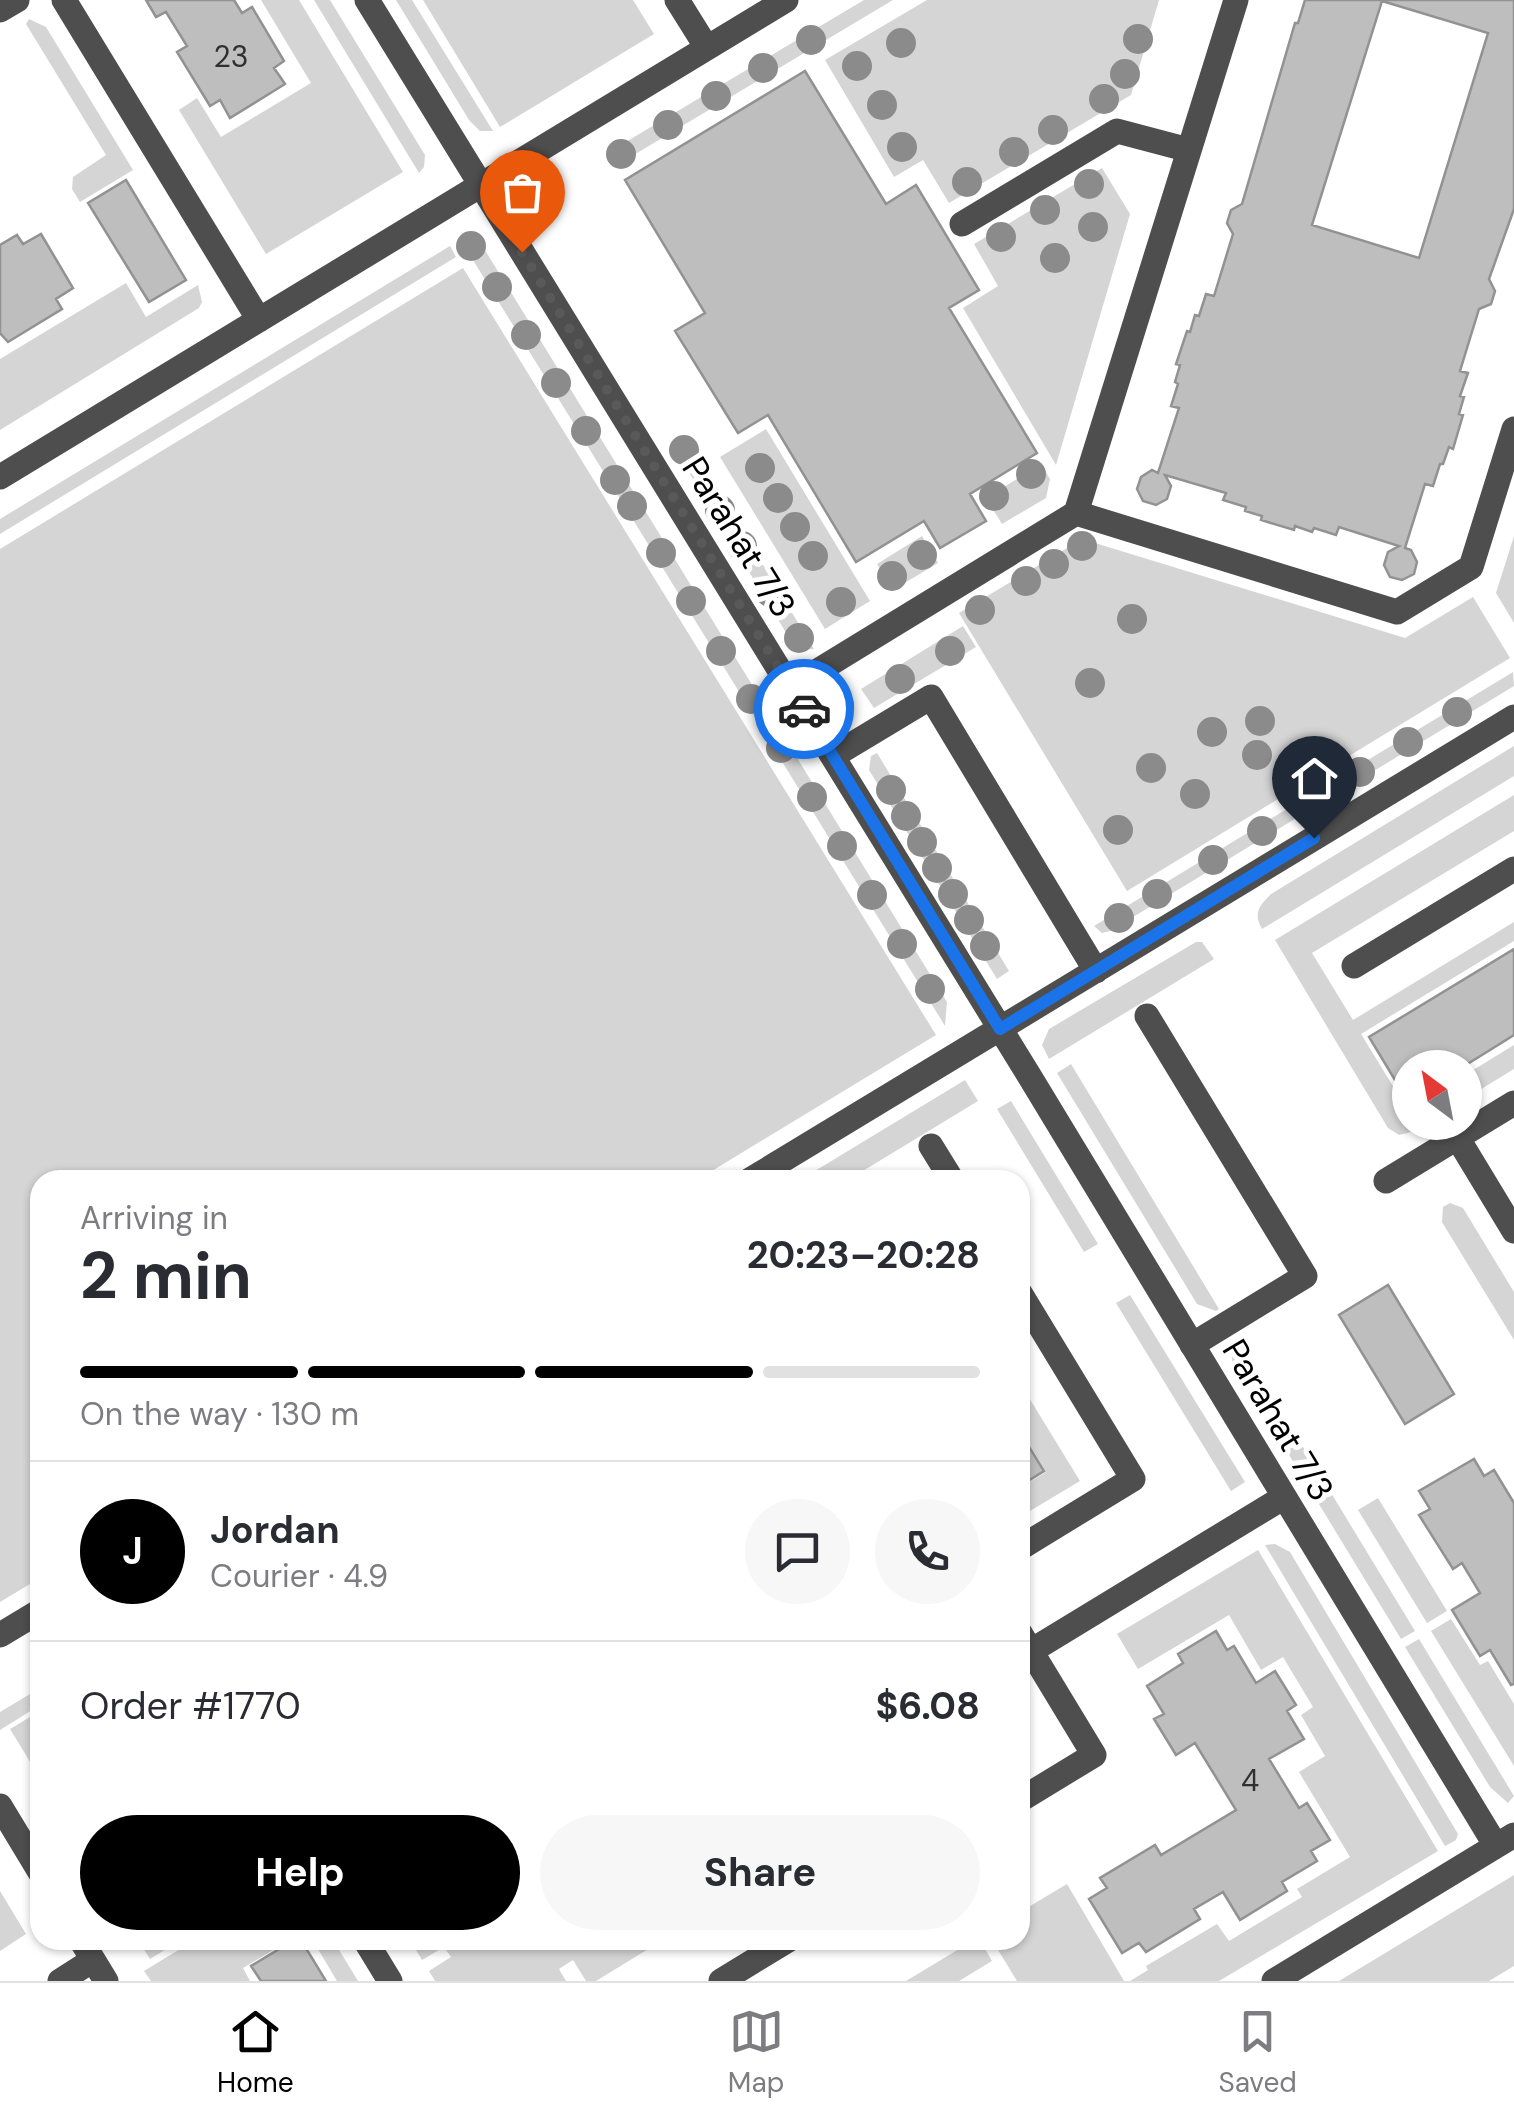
<!DOCTYPE html>
<meta charset="utf-8">
<style>
:root{--surface:#fff;--page:#f7f7f7;--text:#2b2b33;--muted:#7c7c81;--line:#e1e1e2;--accent:#000}
body{margin:0;font-family:"DM Sans",sans-serif;background:var(--page);color:var(--text);height:100vh;display:flex;flex-direction:column;font-size:38px;white-space:nowrap}
*{box-sizing:border-box;margin:0}
p{font-size:32px;color:var(--muted)}
.icon{flex:none;width:55px;height:55px;fill:none;stroke:currentColor;stroke-width:2;stroke-linecap:round;stroke-linejoin:round}
.map{position:relative;flex:1;overflow:hidden}
.sheet{position:absolute;left:30px;top:1170px;width:1000px;height:780px;display:flex;flex-direction:column;background:var(--surface);border-radius:30px;box-shadow:0 2px 8px #0004}
.sheet>*{flex:none}
.needle{width:65px;rotate:328deg}
.tools{position:absolute;left:1392px;top:1050px;display:grid;gap:20px}
.tools a{display:grid;place-items:center;width:90px;height:90px;border-radius:50%;background:var(--surface);box-shadow:0 2px 8px #0004;font-size:50px}
.pin{position:absolute;display:grid;place-items:center;width:85px;height:85px;color:#fff;margin:-102px -42px;border-radius:50% 50% 50% 0;rotate:-45deg;box-shadow:0 0 10px #0007}
.pin .icon{rotate:45deg}
.courier{position:absolute;display:grid;place-items:center;width:100px;height:100px;margin:-50px;border:8px solid #1a73e8;border-radius:50%;background:#fff;color:#222;box-shadow:0 2px 12px #0007}
.headline em{font-style:normal;font-weight:700}
.headline div{display:flex;flex-direction:column-reverse}
.headline{display:flex;align-items:center;justify-content:space-between;height:170px;padding:0 50px}
h1{font-size:65px;font-weight:700;line-height:75px}
.bar{display:grid;grid-template-columns:repeat(4,1fr);gap:15px 10px;align-content:center;height:120px;padding:0 50px}
.bar i{height:12px;border-radius:8px;background:var(--line)}
.bar .current{background:var(--accent)}
.bar p{grid-column:span 4}
.line{display:flex;align-items:center;gap:25px;padding:0 50px;border-top:2px solid var(--line)}
.line div{flex:1}
.round{display:grid;place-items:center;flex:none;width:105px;height:105px;border-radius:52px;background:var(--page)}
.primary-button{display:flex;gap:20px;margin-top:auto;padding:20px 50px}
.primary-button a{flex:1;height:115px;border-radius:60px;background:var(--accent);color:#fff;font-size:40px;font-weight:700;line-height:115px;text-align:center}
.primary-button a+a{background:var(--page);color:var(--text)}
.dock{display:flex;justify-content:space-around;align-items:center;height:140px;border-top:2px solid var(--line);background:var(--surface);font-size:28px;color:var(--muted)}
.dock a{display:grid;justify-items:center;gap:5px}
.dock .current{color:var(--accent)}
.map>svg:first-child{display:block}
.green{fill:#d5d5d5}
.building{fill:#bebebe;stroke:#929292;stroke-width:2.5;fill-rule:evenodd}
.lines{fill:none;stroke-linecap:round;stroke-linejoin:round}
.minor{stroke:#4e4e4e;stroke-width:25}
.tree{fill:#8b8b8b}
.done{stroke:#595959;stroke-width:10;stroke-dasharray:0 18}
.route{stroke:#1a73e8;stroke-width:12}
.labels{text-anchor:middle;stroke-width:10;stroke-linejoin:round;paint-order:stroke}
.number-label{font-size:30px;fill:#303030}
.street-label{font-size:35px;fill:#000;stroke:#fff}
</style>
<div class="map">
<svg width="1514" height="1981" viewBox="0 0 1514 1981">
<rect width="100%" height="100%" fill="#fff"/>
<!-- green -->
<path class="green" d="M261,0H299L403,172L266,254L179,110L197,98L221,137L311,83Z
M314,0H330L425,155L424,167L419,173Z
M396,0H412L493,131H480L469,120Z
M423,0H633L654,34L500,127Z
M864,0H893L617,165L609,152Z
M927,0H1159L1131,95L949,203L923,160L894,177L825,60Z
M29,19L46,27L133,170L80,202L72,189L73,177L106,155L26,24Z
M1102,168L1130,214L1056,465L963,308L998,286L974,244Z
M466,237L480,242L947,1002L945,1026L460,239Z
M450,246L456,257L0,534V519Z
M463,268L936,1035L697,1180H40V1578L0,1602V549Z
M126,283L146,317L198,285L202,302L199,308L0,430V359Z
M766,429L870,601L825,629L720,457Z
M686,438L814,649L803,650L794,646L673,446Z
M1041,464L1050,479L1046,498L1002,524L986,498Z
M922,536L938,563L893,590L877,564Z
M1514,536V623L1496,593Z
M1082,539L1405,638L1473,597L1510,658L1127,891L959,613Z
M963,626L976,647L874,708L861,689Z
M1513,672L1514,686L1110,931L1102,933L1094,926Z
M1514,746V776L1262,929C1253,913 1259,906 1271,894Z
M877,753L1009,971L997,979L869,770L871,756Z
M1514,795V831L1312,953L1353,1020L1514,922V941L1361,1034L1407,1109L1410,1108V1122L1426,1123L1408,1133L1399,1135L1388,1128L1275,940Z
M1196,942H1202L1214,959L1049,1059L1042,1045L1049,1029Z
M1514,1045V1069L1465,1099V1075Z
M1071,1064L1219,1309L1216,1311L1197,1304L1057,1073Z
M965,1080L978,1101L848,1180H800Z
M1011,1101L1098,1244L1084,1252L997,1109Z
M1450,1203L1463,1208L1514,1292V1340L1442,1222L1443,1207Z
M1130,1295L1245,1482L1231,1491L1116,1303Z
M1238,1340L1415,1631L1401,1639L1232,1361V1346Z
M1020,1383L1080,1481L1020,1517V1488L1046,1472L1020,1429Z
M1378,1498L1447,1611L1427,1623L1358,1510Z
M1275,1544L1290,1552L1458,1834L1456,1840L1445,1846L1265,1545Z
M1258,1550L1438,1851L1219,1981H1130L1148,1970L1146,1966L1217,1924L1229,1941L1302,1897L1297,1889L1350,1857L1299,1772L1325,1756L1301,1715L1313,1707L1283,1657L1261,1670L1229,1615L1138,1669L1117,1634Z
M1451,1619L1480,1665L1488,1661L1514,1704V1766L1431,1631Z
M1419,1639L1514,1796L1508,1803L1490,1787L1405,1647Z
M40,1688V1705L0,1730V1712Z
M40,1711V1778L10,1729Z
M1514,1875V1966L1489,1981H1339Z
M1067,1884L1124,1981H1017L992,1940H1020V1912Z
M0,1891L26,1934L0,1951Z
M138,1940H181L150,1959Z
M195,1940H290L243,1968L250,1981H151L144,1971Z
M321,1940H333L358,1981H337L315,1944Z
M410,1940H663L596,1981H586L573,1960L559,1969L566,1981H435L429,1971L451,1957L444,1947L422,1960Z
M974,1940H980L992,1961L959,1981H906Z"/>
<!-- building -->
<path class="building" d="M146,0H234L242,13L252,7L284,61L274,68L285,84L230,118L220,100L210,106L177,52L187,46L166,12L156,17Z
M1305,0H1514V209L1489,279L1495,291L1491,304L1479,309L1460,371L1468,373L1460,396L1464,397L1459,414L1463,415L1453,449L1449,447L1443,464H1440L1433,486L1425,484L1405,548L1411,550L1417,562L1414,574L1402,580L1390,577L1384,565L1388,552L1399,546L1339,527L1336,535L1314,528L1312,532L1295,526L1294,530L1261,520L1262,516L1245,511L1246,507L1223,500L1226,493L1165,475L1171,486L1167,499L1156,505L1143,501L1137,489L1141,477L1152,470L1158,473L1179,408L1171,406L1178,384L1175,382L1180,365L1176,364L1187,331L1190,332L1195,315L1199,316L1206,294L1214,296L1233,234L1227,223L1231,210L1242,204L1295,23H1298ZM1382,1L1488,33L1419,258L1312,225Z
M805,71L886,204L916,185L979,290L949,308L1037,453L970,494L986,521L940,548L924,521L856,562L768,415L738,433L675,331L705,313L625,180Z
M126,180L186,280L149,302L88,203Z
M41,234L73,288L56,299L62,309L8,342L0,333V245L17,235L23,244Z
M1514,949V1035L1461,1068H1410V1099L1407,1100L1369,1037Z
M1388,1285L1454,1394L1405,1424L1339,1315Z
M1020,1432L1044,1471L1020,1486Z
M1474,1459L1484,1476L1494,1470L1514,1503V1684L1511,1685L1490,1650L1480,1656L1452,1610L1480,1593L1462,1563L1453,1569L1419,1515L1430,1509L1419,1491Z
M1216,1631L1227,1650L1234,1646L1256,1683L1275,1671L1296,1705L1287,1711L1304,1739L1269,1759L1299,1808L1307,1803L1330,1840L1311,1851L1317,1861L1282,1882L1287,1891L1240,1920L1223,1892L1194,1909L1200,1919L1146,1952L1139,1943L1122,1953L1089,1899L1107,1888L1100,1878L1155,1845L1161,1855L1236,1810L1195,1743L1176,1755L1154,1719L1164,1714L1147,1686L1183,1663L1178,1654Z
M294,1940H301L326,1981H261L251,1966Z"/>
<g class="lines">
<!-- minor -->
<path class="minor" d="M64,0L259,320
M367,0L1030,1077L1496,1846
M677,0L707,48
M0,10L17,0
M962,224L1117,131L1189,150
M0,477L786,0
M1076,513L1397,612L1471,567L1514,429
M790,688L1076,513L1236,0
M833,756L931,697L1096,971
M1354,966L1514,869
M1147,1016L1305,1276L1192,1345
M1457,1137L1514,1231
M931,1146L952,1180
M750,1180L1514,717
M1386,1181L1514,1103
M1020,1293L1133,1479L1020,1548
M1020,1633L1094,1755L1020,1800
M0,1635L40,1611
M1031,1651L1284,1497
M0,1806L40,1872
M81,1940L106,1981
M365,1940L390,1981
M60,1981L93,1960
M721,1981L788,1940
M1274,1981L1514,1835"/>
</g>
<!-- trees -->
<g class="tree">
<circle cx="1138" cy="39" r="15"/>
<circle cx="811" cy="40" r="15"/>
<circle cx="901" cy="43" r="15"/>
<circle cx="857" cy="66" r="15"/>
<circle cx="763" cy="68" r="15"/>
<circle cx="1125" cy="74" r="15"/>
<circle cx="716" cy="96" r="15"/>
<circle cx="1104" cy="99" r="15"/>
<circle cx="882" cy="105" r="15"/>
<circle cx="668" cy="125" r="15"/>
<circle cx="1053" cy="130" r="15"/>
<circle cx="902" cy="147" r="15"/>
<circle cx="1014" cy="152" r="15"/>
<circle cx="621" cy="154" r="15"/>
<circle cx="967" cy="182" r="15"/>
<circle cx="1089" cy="184" r="15"/>
<circle cx="1045" cy="210" r="15"/>
<circle cx="1093" cy="227" r="15"/>
<circle cx="1001" cy="237" r="15"/>
<circle cx="471" cy="246" r="15"/>
<circle cx="1055" cy="258" r="15"/>
<circle cx="497" cy="287" r="15"/>
<circle cx="526" cy="335" r="15"/>
<circle cx="556" cy="383" r="15"/>
<circle cx="586" cy="431" r="15"/>
<circle cx="684" cy="450" r="15"/>
<circle cx="760" cy="468" r="15"/>
<circle cx="1031" cy="474" r="15"/>
<circle cx="615" cy="480" r="15"/>
<circle cx="994" cy="496" r="15"/>
<circle cx="778" cy="498" r="15"/>
<circle cx="632" cy="506" r="15"/>
<circle cx="720" cy="510" r="15"/>
<circle cx="795" cy="527" r="15"/>
<circle cx="742" cy="546" r="15"/>
<circle cx="1082" cy="546" r="15"/>
<circle cx="661" cy="553" r="15"/>
<circle cx="922" cy="555" r="15"/>
<circle cx="813" cy="556" r="15"/>
<circle cx="1054" cy="564" r="15"/>
<circle cx="892" cy="576" r="15"/>
<circle cx="1026" cy="581" r="15"/>
<circle cx="770" cy="592" r="15"/>
<circle cx="691" cy="601" r="15"/>
<circle cx="841" cy="602" r="15"/>
<circle cx="980" cy="610" r="15"/>
<circle cx="1132" cy="619" r="15"/>
<circle cx="799" cy="638" r="15"/>
<circle cx="721" cy="651" r="15"/>
<circle cx="950" cy="651" r="15"/>
<circle cx="900" cy="679" r="15"/>
<circle cx="1090" cy="683" r="15"/>
<circle cx="751" cy="699" r="15"/>
<circle cx="839" cy="705" r="15"/>
<circle cx="1457" cy="712" r="15"/>
<circle cx="1260" cy="721" r="15"/>
<circle cx="1212" cy="732" r="15"/>
<circle cx="1408" cy="742" r="15"/>
<circle cx="781" cy="748" r="15"/>
<circle cx="1257" cy="755" r="15"/>
<circle cx="1151" cy="768" r="15"/>
<circle cx="1360" cy="772" r="15"/>
<circle cx="891" cy="790" r="15"/>
<circle cx="1195" cy="794" r="15"/>
<circle cx="812" cy="797" r="15"/>
<circle cx="1311" cy="802" r="15"/>
<circle cx="906" cy="816" r="15"/>
<circle cx="1118" cy="830" r="15"/>
<circle cx="1262" cy="831" r="15"/>
<circle cx="922" cy="842" r="15"/>
<circle cx="842" cy="846" r="15"/>
<circle cx="1213" cy="860" r="15"/>
<circle cx="937" cy="868" r="15"/>
<circle cx="953" cy="894" r="15"/>
<circle cx="1157" cy="894" r="15"/>
<circle cx="872" cy="895" r="15"/>
<circle cx="1119" cy="918" r="15"/>
<circle cx="969" cy="920" r="15"/>
<circle cx="902" cy="944" r="15"/>
<circle cx="985" cy="946" r="15"/>
<circle cx="930" cy="989" r="15"/>
</g>
<g class="lines">
<!-- done -->
<path class="done" d="M522,252L804,709"/>
<!-- route -->
<path class="route" d="M804,709L1000,1029L1314,838"/>
</g>
<g class="labels">
<!-- number labels -->
<g class="number-label">
<text x="231" y="67">23</text>
<text x="1250" y="1791">4</text>
</g>
<!-- street labels -->
<g class="street-label">
<text transform="translate(739 537) rotate(58)" y="12">Parahat 7/3</text>
<text transform="translate(1278 1420) rotate(59)" y="12">Parahat 7/3</text>
</g>
</g>
</svg>
<div class="tools">
<a><svg class="needle" viewBox="-14 -14 28 28"><path d="M0-13l5 13h-10z" fill="#e53935"/><path d="M0 13l5-13h-10z" fill="#7c7c81"/></svg></a>
</div>
<div class="pin" style="left:522px;top:252px;background:#ea580c"><svg class="icon" aria-label="bag" viewBox="0 0 24 24"><path d="M5 8h14l-1 12H6zM9 8a3 3 0 0 1 6 0"/></svg></div>
<div class="pin" style="left:1314px;top:838px;background:#1f2937"><svg class="icon" aria-label="home" viewBox="0 0 24 24"><path d="M3 11l9-7 9 7M6 9v11h12V9"/></svg></div>
<div class="courier" style="left:804px;top:709px"><svg class="icon" aria-label="car" viewBox="0 0 24 24"><path d="M5 17H2v-5l4-1 3-4h7l3 4 3 1v5h-3M9 17h6M6 11h13"/><circle cx="7" cy="17" r="2"/><circle cx="17" cy="17" r="2"/></svg></div>
<section class="sheet">
<div class="headline"><div><h1>2 min</h1><p>Arriving in</p></div><em>20:23–20:28</em></div>
<div class="bar"><i class="current"></i><i class="current"></i><i class="current"></i><i></i><p>On the way · 130 m</p></div>
<div class="line" style="height:180px"><b class="round" style="background:var(--accent);color:#fff">J</b><div><b>Jordan</b><p>Courier · 4.9</p></div><a class="round"><svg class="icon" aria-label="chat" viewBox="0 0 24 24"><path d="M4 5h16v11H9l-5 4z"/></svg></a><a class="round"><svg class="icon" aria-label="phone" viewBox="0 0 24 24"><path d="M5 4h4l2 5-3 2q2 4 5 5l2-3 5 2v4C11 20 4 13 5 4z"/></svg></a></div>
<div class="line" style="height:130px"><div>Order #1770</div><b>$6.08</b></div>
<div class="primary-button"><a>Help</a><a>Share</a></div>
</section>
</div>
<nav class="dock">
<a class="current"><svg class="icon" aria-label="home" viewBox="0 0 24 24"><path d="M3 11l9-7 9 7M6 9v11h12V9"/></svg>Home</a>
<a><svg class="icon" aria-label="map" viewBox="0 0 24 24"><path d="M3 6l6-2 6 2 6-2v14l-6 2-6-2-6 2zM9 4v14M15 6v14"/></svg>Map</a>
<a><svg class="icon" aria-label="saved" viewBox="0 0 24 24"><path d="M7 4h10v16l-5-4-5 4z"/></svg>Saved</a>
</nav>
